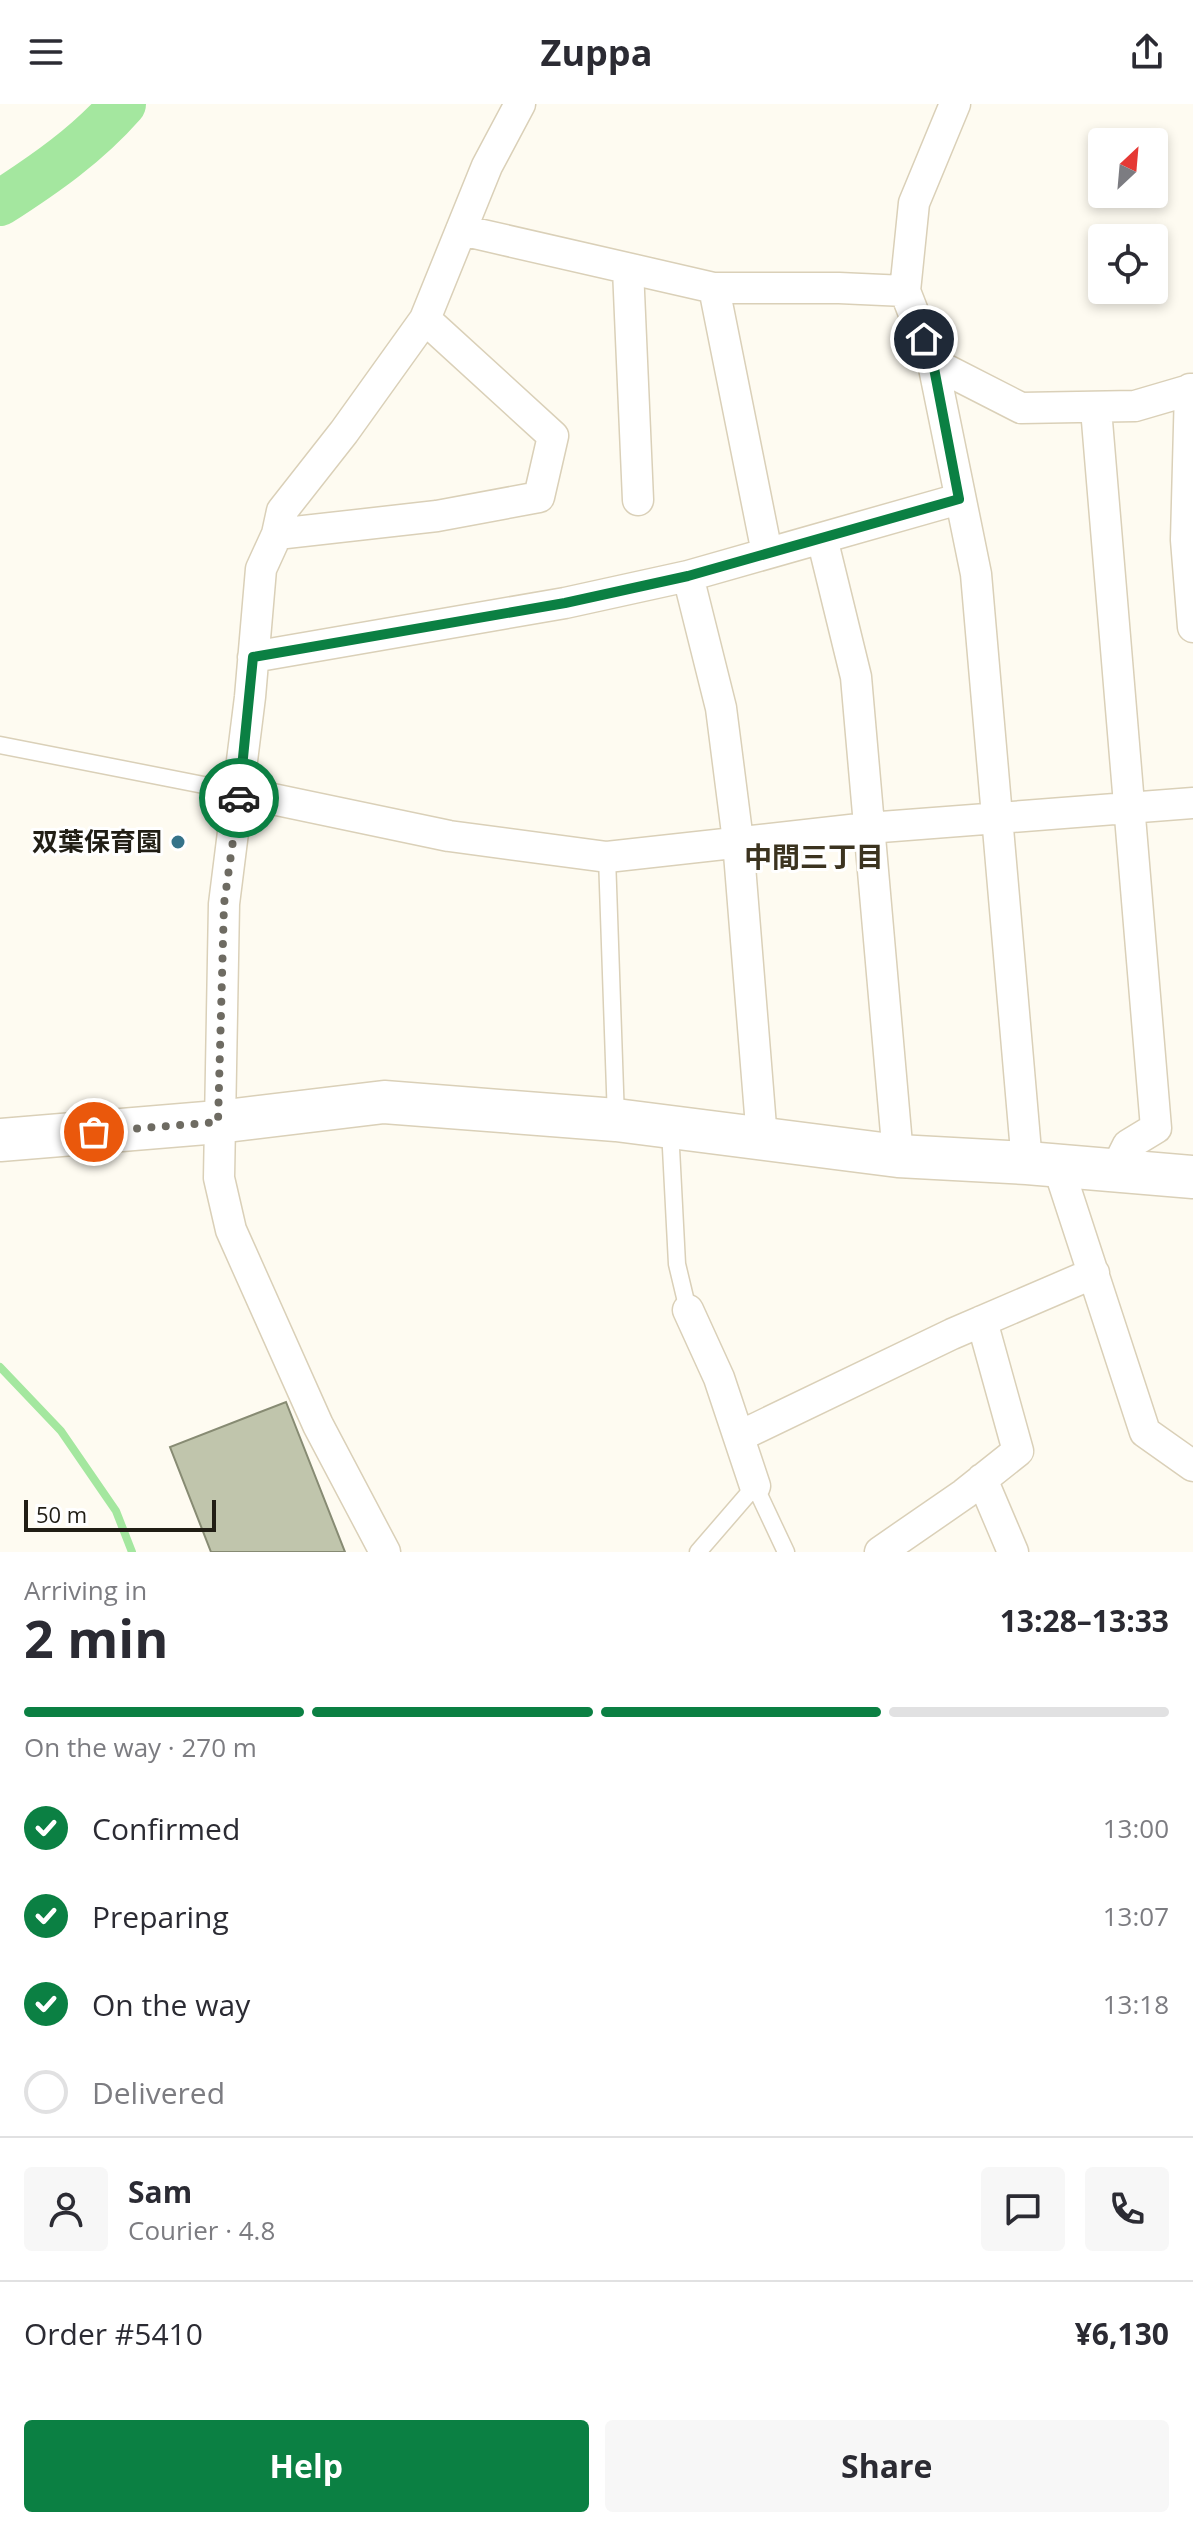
<!DOCTYPE html>
<meta charset="utf-8">
<style>
:root{--surface:#fff;--page:#f7f7f7;--text:#2b2b33;--muted:#7c7c81;--line:#e1e1e2;--accent:#0b8043}
body{margin:0;font-family:"Open Sans","Noto Sans JP",sans-serif;background:var(--page);color:var(--text);height:100vh;display:flex;flex-direction:column;font-size:30px;white-space:nowrap}
*{box-sizing:border-box;margin:0}
p{font-size:26px;color:var(--muted)}
.icon{flex:none;width:44px;height:44px;fill:none;stroke:currentColor;stroke-width:2;stroke-linecap:round;stroke-linejoin:round}
.map{position:relative;height:1448px;overflow:hidden}
.side{display:flex;flex-direction:column;background:var(--surface);flex:1}
.side>*{flex:none}
.needle{width:52px;rotate:26deg}
.fabs{position:absolute;left:1088px;top:24px;display:grid;gap:16px}
.fabs a{display:grid;place-items:center;width:80px;height:80px;border-radius:8px;background:var(--surface);box-shadow:0 4px 12px #0003;font-size:40px}
.scale{position:absolute;left:24px;bottom:20px;width:192px;box-sizing:border-box;padding-left:8px;border:4px solid #211e15;border-top:0;font-size:22px;line-height:28px;white-space:nowrap;color:#211e15;-webkit-text-stroke:6px #fff;paint-order:stroke}
.pin{position:absolute;display:grid;place-items:center;width:68px;height:68px;color:#fff;margin:-34px;border:4px solid #fff;border-radius:50%;box-shadow:0 2px 8px #0007}
.courier{position:absolute;display:grid;place-items:center;width:80px;height:80px;margin:-40px;border:6px solid #0b8043;border-radius:50%;background:#fff;color:#222;box-shadow:0 2px 10px #0007}
.summary em{font-style:normal;font-weight:700}
.summary div{display:flex;flex-direction:column-reverse}
.summary{display:flex;align-items:center;justify-content:space-between;height:136px;padding:0 24px}
h1{font-size:52px;font-weight:700;line-height:60px}
.bar{display:grid;grid-template-columns:repeat(4,1fr);gap:12px 8px;align-content:center;height:96px;padding:0 24px}
.bar i{height:10px;border-radius:6px;background:var(--line)}
.bar .active{background:var(--accent)}
.bar p{grid-column:span 4}
.line{display:flex;align-items:center;gap:20px;padding:0 24px;border-top:2px solid var(--line)}
.line div{flex:1}
.round{display:grid;place-items:center;flex:none;width:84px;height:84px;border-radius:8px;background:var(--page)}
ol{padding:0 24px;list-style:none}
li{display:flex;align-items:center;gap:24px;height:88px}
li p{margin-inline-start:auto}
li .icon{padding:8px;border-radius:50%;background:var(--accent);color:#fff;stroke-width:4}
li:last-child{color:var(--muted)}
li i{width:44px;height:44px;border:4px solid var(--line);border-radius:50%}
.primary-button{display:flex;gap:16px;margin-top:auto;padding:16px 24px}
.primary-button a{flex:1;height:92px;border-radius:8px;background:var(--accent);color:#fff;font-size:32px;font-weight:700;line-height:92px;text-align:center}
.primary-button a+a{background:var(--page);color:var(--text)}
header{display:flex;justify-content:space-between;align-items:center;height:104px;padding:0 24px;background:var(--surface);font-size:36px;font-weight:700}
.map>svg:first-child{display:block}
.lines{fill:none;stroke-linecap:round;stroke-linejoin:round}
.stream{stroke:#a4e79f;stroke-width:8}
.river{stroke:#a4e79f;stroke-width:46}
.building{fill:#c0c5ac;stroke:#878b73;stroke-width:2}
.lane-casing{stroke:#dad0b8;stroke-width:19}
.street-casing{stroke:#dad0b8;stroke-width:33}
.secondary-casing{stroke:#dad0b8;stroke-width:45}
.lane{stroke:#fff;stroke-width:16}
.street{stroke:#fff;stroke-width:30}
.secondary{stroke:#fff;stroke-width:42}
.done{stroke:#6e6b62;stroke-width:8;stroke-dasharray:0 14.4}
.route{stroke:#0b8043;stroke-width:10}
.poi-dot{fill:#357389;stroke:#fff;stroke-width:3}
.labels{text-anchor:middle;stroke-width:6;stroke-linejoin:round;paint-order:stroke}
.poi-label{font-size:26px;font-weight:bold;fill:#211e15;stroke:#fff;text-anchor:end}
.neighbourhood-label{font-size:28px;font-weight:bold;fill:#3b331f;stroke:#fff}
</style>
<header><svg class="icon" aria-label="menu" viewBox="0 0 24 24"><path d="M4 6h16M4 12h16M4 18h16"/></svg>Zuppa<svg class="icon" aria-label="share" viewBox="0 0 24 24"><path d="M12 15V3M7 8l5-5 5 5M5 13v7h14v-7"/></svg></header>
<div class="map">
<svg width="1193" height="1448" viewBox="0 0 1193 1448">
<rect width="100%" height="100%" fill="#fefbf1"/>
<g class="lines">
<!-- stream -->
<path class="stream" d="M0,1263L61,1327L116,1407L132,1448"/>
<!-- river -->
<path class="river" d="M0,99C45,70 87,41 123,0"/>
</g>
<!-- building -->
<path class="building" d="M286,1298L345,1448H211L170,1343Z"/>
<g class="lines">
<!-- lane casing -->
<g class="lane-casing">
<path id="lane" d="M0,641L239,688
M607,753L616,1015
M670,1025L677,1160L688,1206
M698,1448L755,1382L786,1448"/>
</g>
<!-- street casing -->
<g class="street-casing">
<path id="street" d="M955,0L914,99L905,187L933,259L976,470L1027,1059
M461,126L714,184H839L905,187
M628,165L638,396
M714,184L767,449
M933,259L1021,304L1135,302L1193,285
M1190,285L1186,436L1193,523
M1096,305L1156,1024L1128,1041L1115,1067
M277,430L437,412L539,393L553,332L425,215
M822,434L856,573L898,1052
M688,472L721,604L738,737L762,1035
M253,553L565,499L688,472L959,395
M239,688L449,732L607,753L868,724L1193,699
M1058,1062L1145,1328L1193,1362
M688,1206L719,1274L755,1382
M740,1332L952,1230L1094,1169
M982,1375L1013,1448
M385,1448L318,1321L231,1126L219,1074L224,800L250,593L261,465L277,430L282,407L344,328L425,215L487,62L520,0
M880,1448L964,1390L1018,1347L982,1217"/>
</g>
<!-- secondary casing -->
<g class="secondary-casing">
<path id="secondary" d="M0,1036L218,1018L384,998L616,1016L898,1052L1027,1059L1193,1073"/>
</g>
<!-- lane -->
<use href="#lane" class="lane"/>
<!-- street -->
<use href="#street" class="street"/>
<!-- secondary -->
<use href="#secondary" class="secondary"/>
</g>
<g class="lines">
<!-- done -->
<path class="done" d="M94,1028L218,1018L224,800L239,694"/>
<!-- route -->
<path class="route" d="M239,694L253,553L565,499L688,472L959,395L933,259L924,235"/>
</g>
<!-- markers -->
<circle class="poi-dot" cx="178" cy="738" r="8"/>
<g class="labels">
<!-- poi labels -->
<g class="poi-label">
<text x="162" y="747">双葉保育園</text>
</g>
<!-- neighbourhood labels -->
<g class="neighbourhood-label">
<text x="814" y="763">中間三丁目</text>
</g>
</g>
</svg>
<div class="fabs">
<a><svg class="needle" viewBox="-14 -14 28 28"><path d="M0-13l5 13h-10z" fill="#e53935"/><path d="M0 13l5-13h-10z" fill="#7c7c81"/></svg></a>
<a><svg class="icon" aria-label="locate" viewBox="0 0 24 24"><circle cx="12" cy="12" r="6"/><path d="M12 2v4M12 18v4M2 12h4M18 12h4"/></svg></a>
</div>
<div class="scale">50 m</div>
<div class="pin" style="left:94px;top:1028px;background:#ea580c"><svg class="icon" aria-label="bag" viewBox="0 0 24 24"><path d="M5 8h14l-1 12H6zM9 8a3 3 0 0 1 6 0"/></svg></div>
<div class="pin" style="left:924px;top:235px;background:#1f2937"><svg class="icon" aria-label="home" viewBox="0 0 24 24"><path d="M3 11l9-7 9 7M6 9v11h12V9"/></svg></div>
<div class="courier" style="left:239px;top:694px"><svg class="icon" aria-label="car" viewBox="0 0 24 24"><path d="M5 17H2v-5l4-1 3-4h7l3 4 3 1v5h-3M9 17h6M6 11h13"/><circle cx="7" cy="17" r="2"/><circle cx="17" cy="17" r="2"/></svg></div>
</div>
<section class="side">
<div class="summary"><div><h1>2 min</h1><p>Arriving in</p></div><em>13:28–13:33</em></div>
<div class="bar"><i class="active"></i><i class="active"></i><i class="active"></i><i></i><p>On the way · 270 m</p></div>
<ol>
<li><svg class="icon" aria-label="check" viewBox="0 0 24 24"><path d="M5 12l5 5 9-10"/></svg>Confirmed<p>13:00</p></li>
<li><svg class="icon" aria-label="check" viewBox="0 0 24 24"><path d="M5 12l5 5 9-10"/></svg>Preparing<p>13:07</p></li>
<li><svg class="icon" aria-label="check" viewBox="0 0 24 24"><path d="M5 12l5 5 9-10"/></svg>On the way<p>13:18</p></li>
<li><i></i>Delivered</li>
</ol>
<div class="line" style="height:144px"><a class="round"><svg class="icon" aria-label="person" viewBox="0 0 24 24"><circle cx="12" cy="8" r="4"/><path d="M4 21q1-7 8-7t8 7"/></svg></a><div><b>Sam</b><p>Courier · 4.8</p></div><a class="round"><svg class="icon" aria-label="chat" viewBox="0 0 24 24"><path d="M4 5h16v11H9l-5 4z"/></svg></a><a class="round"><svg class="icon" aria-label="phone" viewBox="0 0 24 24"><path d="M5 4h4l2 5-3 2q2 4 5 5l2-3 5 2v4C11 20 4 13 5 4z"/></svg></a></div>
<div class="line" style="height:104px"><div>Order #5410</div><b>¥6,130</b></div>
<div class="primary-button"><a>Help</a><a>Share</a></div>
</section>
